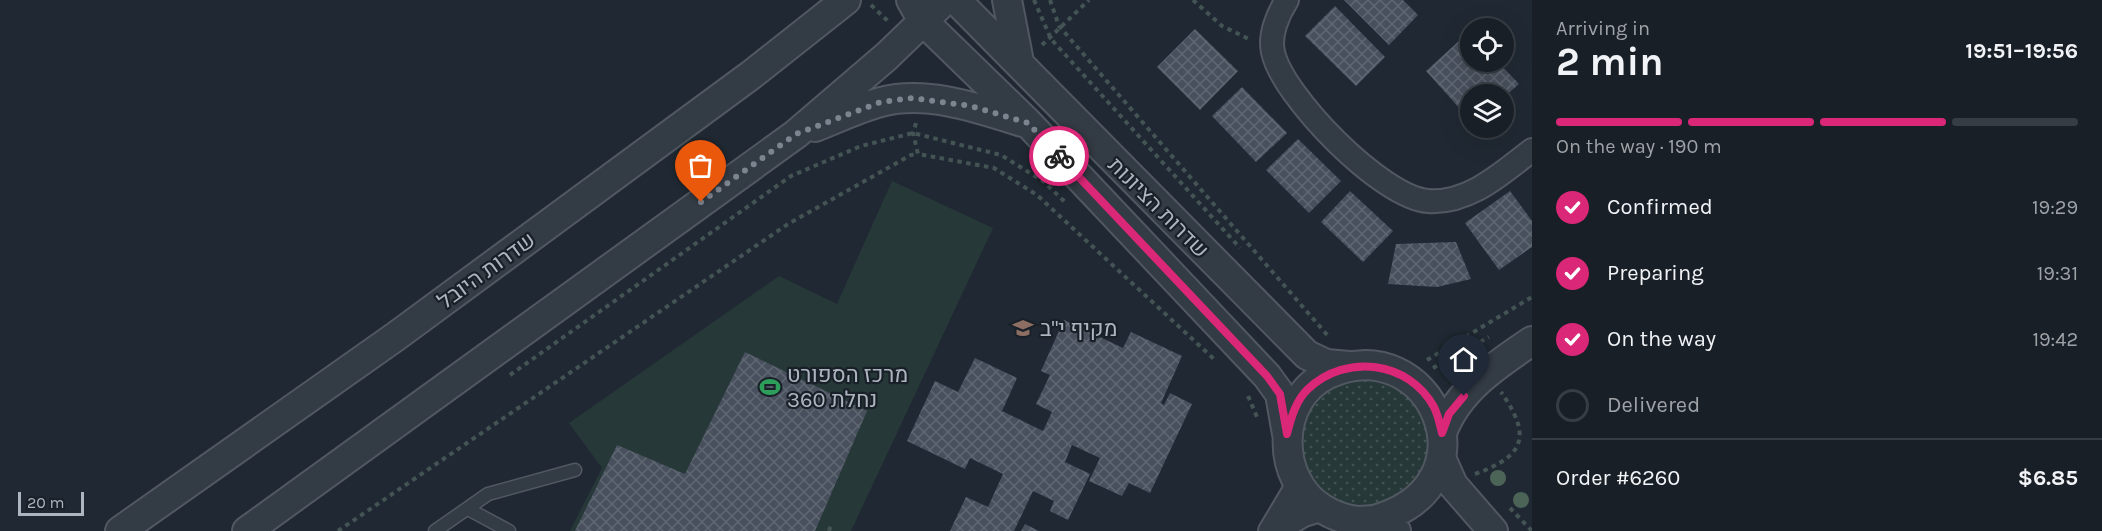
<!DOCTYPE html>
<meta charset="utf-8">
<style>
:root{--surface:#181f26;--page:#252c32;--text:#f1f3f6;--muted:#9fa2a7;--line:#363d43;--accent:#db2777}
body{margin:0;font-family:Karla,Heebo,sans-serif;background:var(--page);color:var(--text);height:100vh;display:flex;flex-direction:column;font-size:22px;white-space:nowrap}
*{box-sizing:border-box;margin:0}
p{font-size:20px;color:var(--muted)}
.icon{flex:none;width:33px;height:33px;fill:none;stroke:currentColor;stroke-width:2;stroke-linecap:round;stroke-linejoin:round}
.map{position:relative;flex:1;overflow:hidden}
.drawer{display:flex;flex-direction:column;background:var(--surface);width:570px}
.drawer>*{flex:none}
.fabs{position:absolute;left:1460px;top:18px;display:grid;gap:12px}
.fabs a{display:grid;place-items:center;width:54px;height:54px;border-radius:50%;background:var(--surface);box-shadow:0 6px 24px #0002,0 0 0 2px var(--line);font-size:30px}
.scale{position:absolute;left:18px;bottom:15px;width:66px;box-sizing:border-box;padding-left:6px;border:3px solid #adb5c1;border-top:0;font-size:16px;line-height:21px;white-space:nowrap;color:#adb5c1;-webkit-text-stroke:4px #192028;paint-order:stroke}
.pin{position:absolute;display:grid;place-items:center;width:51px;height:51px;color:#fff;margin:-62px -26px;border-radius:50% 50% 50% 0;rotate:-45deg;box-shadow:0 0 6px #0007}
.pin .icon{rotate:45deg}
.courier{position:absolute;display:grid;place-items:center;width:60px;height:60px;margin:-30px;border:4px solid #db2777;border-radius:50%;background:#fff;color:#222;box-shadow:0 2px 8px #0007}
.overview em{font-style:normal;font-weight:700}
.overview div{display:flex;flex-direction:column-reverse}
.overview{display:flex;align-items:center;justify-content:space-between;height:102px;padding:0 24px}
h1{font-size:39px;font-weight:700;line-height:45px}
.bar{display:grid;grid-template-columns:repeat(4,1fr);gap:9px 6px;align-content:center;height:72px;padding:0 24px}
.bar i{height:8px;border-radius:4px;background:var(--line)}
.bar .current{background:var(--accent)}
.bar p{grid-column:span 4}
.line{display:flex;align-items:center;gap:15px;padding:0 24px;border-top:2px solid var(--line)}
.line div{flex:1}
ol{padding:0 24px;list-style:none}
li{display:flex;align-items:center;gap:18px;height:66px}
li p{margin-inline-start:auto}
li .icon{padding:6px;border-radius:50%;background:var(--accent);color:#fff;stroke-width:4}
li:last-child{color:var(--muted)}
li i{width:33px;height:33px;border:3px solid var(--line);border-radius:50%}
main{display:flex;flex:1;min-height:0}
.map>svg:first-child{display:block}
.grass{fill:url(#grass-dots)}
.park{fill:#263838}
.building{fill:url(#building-cross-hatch)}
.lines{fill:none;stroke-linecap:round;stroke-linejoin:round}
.service-casing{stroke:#515862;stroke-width:15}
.minor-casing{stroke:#515862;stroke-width:26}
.tertiary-casing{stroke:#515862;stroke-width:32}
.path{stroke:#445455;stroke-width:4;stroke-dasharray:4.5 4.5;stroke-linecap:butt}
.service{stroke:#333b44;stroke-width:12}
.minor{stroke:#333b44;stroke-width:22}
.tertiary{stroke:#333b44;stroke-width:28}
.tree{fill:#4c6458}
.done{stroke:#7c848f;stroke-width:6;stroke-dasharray:0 10.8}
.route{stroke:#db2777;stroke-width:8}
.labels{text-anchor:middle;stroke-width:4.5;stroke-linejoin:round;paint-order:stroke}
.street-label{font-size:22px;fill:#adb5c1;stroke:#192028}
.poi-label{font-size:22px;fill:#adb5c1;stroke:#192028;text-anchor:start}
</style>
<main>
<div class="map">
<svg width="1532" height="531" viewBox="0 0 1532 531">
<defs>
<pattern id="grass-dots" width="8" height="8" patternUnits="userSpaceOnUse" patternTransform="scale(1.5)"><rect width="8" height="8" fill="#263838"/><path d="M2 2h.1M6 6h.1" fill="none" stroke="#435353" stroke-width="1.8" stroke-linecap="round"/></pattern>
<pattern id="building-cross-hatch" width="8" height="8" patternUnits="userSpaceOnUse" patternTransform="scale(1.5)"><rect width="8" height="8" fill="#47505c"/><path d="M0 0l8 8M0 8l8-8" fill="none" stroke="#5f6772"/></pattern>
</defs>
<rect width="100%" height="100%" fill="#202933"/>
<!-- grass -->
<path class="grass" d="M1357,376L1394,383L1422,408L1432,438L1425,475L1383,508H1344L1317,490L1298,457L1303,419L1328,389Z"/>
<!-- park -->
<path class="park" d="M892,181L993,228L851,531H570L602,468L569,423L779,276L837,304Z"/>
<!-- building -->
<path class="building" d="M1344,0H1403L1418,15L1389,45Z
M1335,6L1385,57L1356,86L1305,36Z
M1195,29L1238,71L1200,110L1157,67Z
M1470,31V62H1498L1519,84L1503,98V94H1470V120L1426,71Z
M1242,87L1287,133L1256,162L1212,116Z
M1298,139L1341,181L1309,213L1266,170Z
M1350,191L1393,231L1363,262L1321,222Z
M1510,191L1532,221V247L1499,270L1465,223Z
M1456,242L1471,279L1437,287L1388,284L1396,244Z
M1064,320L1123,348L1131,332L1182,356L1161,403L1164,405L1170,393L1192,404L1150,493L1129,483L1122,496L1089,481L1100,458L1072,445L1065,462L1090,474L1068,520L1050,511L1054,501L1033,491L1014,531H950L966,497L988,507L1003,474L970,458L965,469L907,441L935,381L958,392L975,358L1017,378L1002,411L1043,431L1052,412L1036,404L1050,375L1041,371Z
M745,352L867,411L815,531H575L617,445L685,474Z
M1025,524L1039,531H1021Z"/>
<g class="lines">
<!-- service casing -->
<g class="service-casing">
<path id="service" d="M468,509L509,531
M435,531L488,494L575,470"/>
</g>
<!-- minor casing -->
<g class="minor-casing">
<path id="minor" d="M1287,0C1278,14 1269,35 1273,52C1282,96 1382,198 1428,201C1469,204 1502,173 1532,150
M1270,531L1298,484
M1276,531L1304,515L1323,509"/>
</g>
<!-- tertiary casing -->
<g class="tertiary-casing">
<path id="tertiary" d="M911,0L923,21L1028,123L1267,376L1280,394L1287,434
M956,0L1307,355L1326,364L1349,366
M1007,0L1019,62
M815,127C836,119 858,108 881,102C927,90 978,108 1022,122
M1442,433C1457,391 1496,365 1532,341
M1441,458L1453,485L1493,531
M1374,520C1501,485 1431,327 1328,374C1275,399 1275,480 1323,509C1333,515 1346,520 1358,521C1363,521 1370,519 1376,521C1383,523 1389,528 1396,531
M120,531L395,337L751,75L846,0
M247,531L796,134L887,56L945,0"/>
</g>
<!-- path -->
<path class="path" d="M1034,0L1051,39L1240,248
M1050,0L1059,26L1329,337
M1193,0L1222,26L1251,40
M871,5L889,22
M1042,45L1089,0
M916,123L913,133L918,154L994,168L1037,195L1215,360
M1427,360L1532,297
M1433,368L1489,337
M510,375L791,176L861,146L913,133L1001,155L1043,181L1066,203
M1248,396L1257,417
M1475,474C1525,456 1532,436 1501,392
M1510,508L1532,531
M338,531L788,224L911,155L918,154
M829,531L831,525"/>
<!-- service -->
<use href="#service" class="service"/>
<!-- minor -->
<use href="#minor" class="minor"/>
<!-- tertiary -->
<use href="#tertiary" class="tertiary"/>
</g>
<!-- trees -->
<g class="tree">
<circle cx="1498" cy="478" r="8"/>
<circle cx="1521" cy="500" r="8"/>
</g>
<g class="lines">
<!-- done -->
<path class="done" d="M701,202L796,134L881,102L912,98L971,106L1028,123L1059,156"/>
<!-- route -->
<path class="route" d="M1059,156L1267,376L1280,394L1287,434C1291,418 1296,400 1308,389C1346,353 1409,361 1434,407C1438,415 1440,425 1442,433L1449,414L1464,396"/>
</g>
<!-- icons -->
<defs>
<g id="school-bare" transform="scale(1.62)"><path d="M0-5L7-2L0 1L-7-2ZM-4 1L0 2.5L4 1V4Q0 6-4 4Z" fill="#8d6e63" stroke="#192028" stroke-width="2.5" paint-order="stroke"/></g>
<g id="stadium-bare" transform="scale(1.62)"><path d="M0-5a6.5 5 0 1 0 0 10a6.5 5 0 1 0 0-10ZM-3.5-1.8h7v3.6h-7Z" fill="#2e9e5b" stroke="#192028" stroke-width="2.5" paint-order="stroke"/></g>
</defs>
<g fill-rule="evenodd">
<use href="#school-bare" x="1023" y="328"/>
<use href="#stadium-bare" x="770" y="387"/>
</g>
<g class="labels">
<!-- street labels -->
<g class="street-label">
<text transform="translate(1159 207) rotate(45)" y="8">שדרות הציונות</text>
<text transform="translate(486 270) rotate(-36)" y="8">שדרות היובל</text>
</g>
<!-- poi labels -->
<g class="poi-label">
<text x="1040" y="336">מקיף י"ב</text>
<text x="787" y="382">מרכז הספורט<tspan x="787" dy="25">360 נחלת</tspan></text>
</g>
</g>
</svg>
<div class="fabs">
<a><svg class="icon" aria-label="locate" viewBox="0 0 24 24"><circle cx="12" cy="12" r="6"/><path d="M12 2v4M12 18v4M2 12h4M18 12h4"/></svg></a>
<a><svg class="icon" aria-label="layers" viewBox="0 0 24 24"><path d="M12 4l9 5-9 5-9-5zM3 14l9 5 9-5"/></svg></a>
</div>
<div class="scale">20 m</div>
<div class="pin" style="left:701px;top:202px;background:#ea580c"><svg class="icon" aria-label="bag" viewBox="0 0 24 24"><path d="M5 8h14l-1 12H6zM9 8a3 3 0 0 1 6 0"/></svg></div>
<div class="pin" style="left:1464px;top:396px;background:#1f2937"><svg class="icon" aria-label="home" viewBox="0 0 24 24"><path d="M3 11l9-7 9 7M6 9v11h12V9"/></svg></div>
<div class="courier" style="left:1059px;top:156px"><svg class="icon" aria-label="bike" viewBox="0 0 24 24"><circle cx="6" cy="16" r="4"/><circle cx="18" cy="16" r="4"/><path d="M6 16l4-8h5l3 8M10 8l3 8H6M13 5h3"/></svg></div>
</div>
<section class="drawer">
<div class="overview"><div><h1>2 min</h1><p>Arriving in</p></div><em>19:51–19:56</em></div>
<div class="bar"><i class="current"></i><i class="current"></i><i class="current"></i><i></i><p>On the way · 190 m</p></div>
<ol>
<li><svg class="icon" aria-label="check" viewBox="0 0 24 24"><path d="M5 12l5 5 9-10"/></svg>Confirmed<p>19:29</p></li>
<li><svg class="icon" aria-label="check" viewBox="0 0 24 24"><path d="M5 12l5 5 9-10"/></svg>Preparing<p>19:31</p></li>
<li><svg class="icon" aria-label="check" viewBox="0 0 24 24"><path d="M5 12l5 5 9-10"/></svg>On the way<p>19:42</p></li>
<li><i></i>Delivered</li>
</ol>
<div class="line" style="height:78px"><div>Order #6260</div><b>$6.85</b></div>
</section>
</main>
